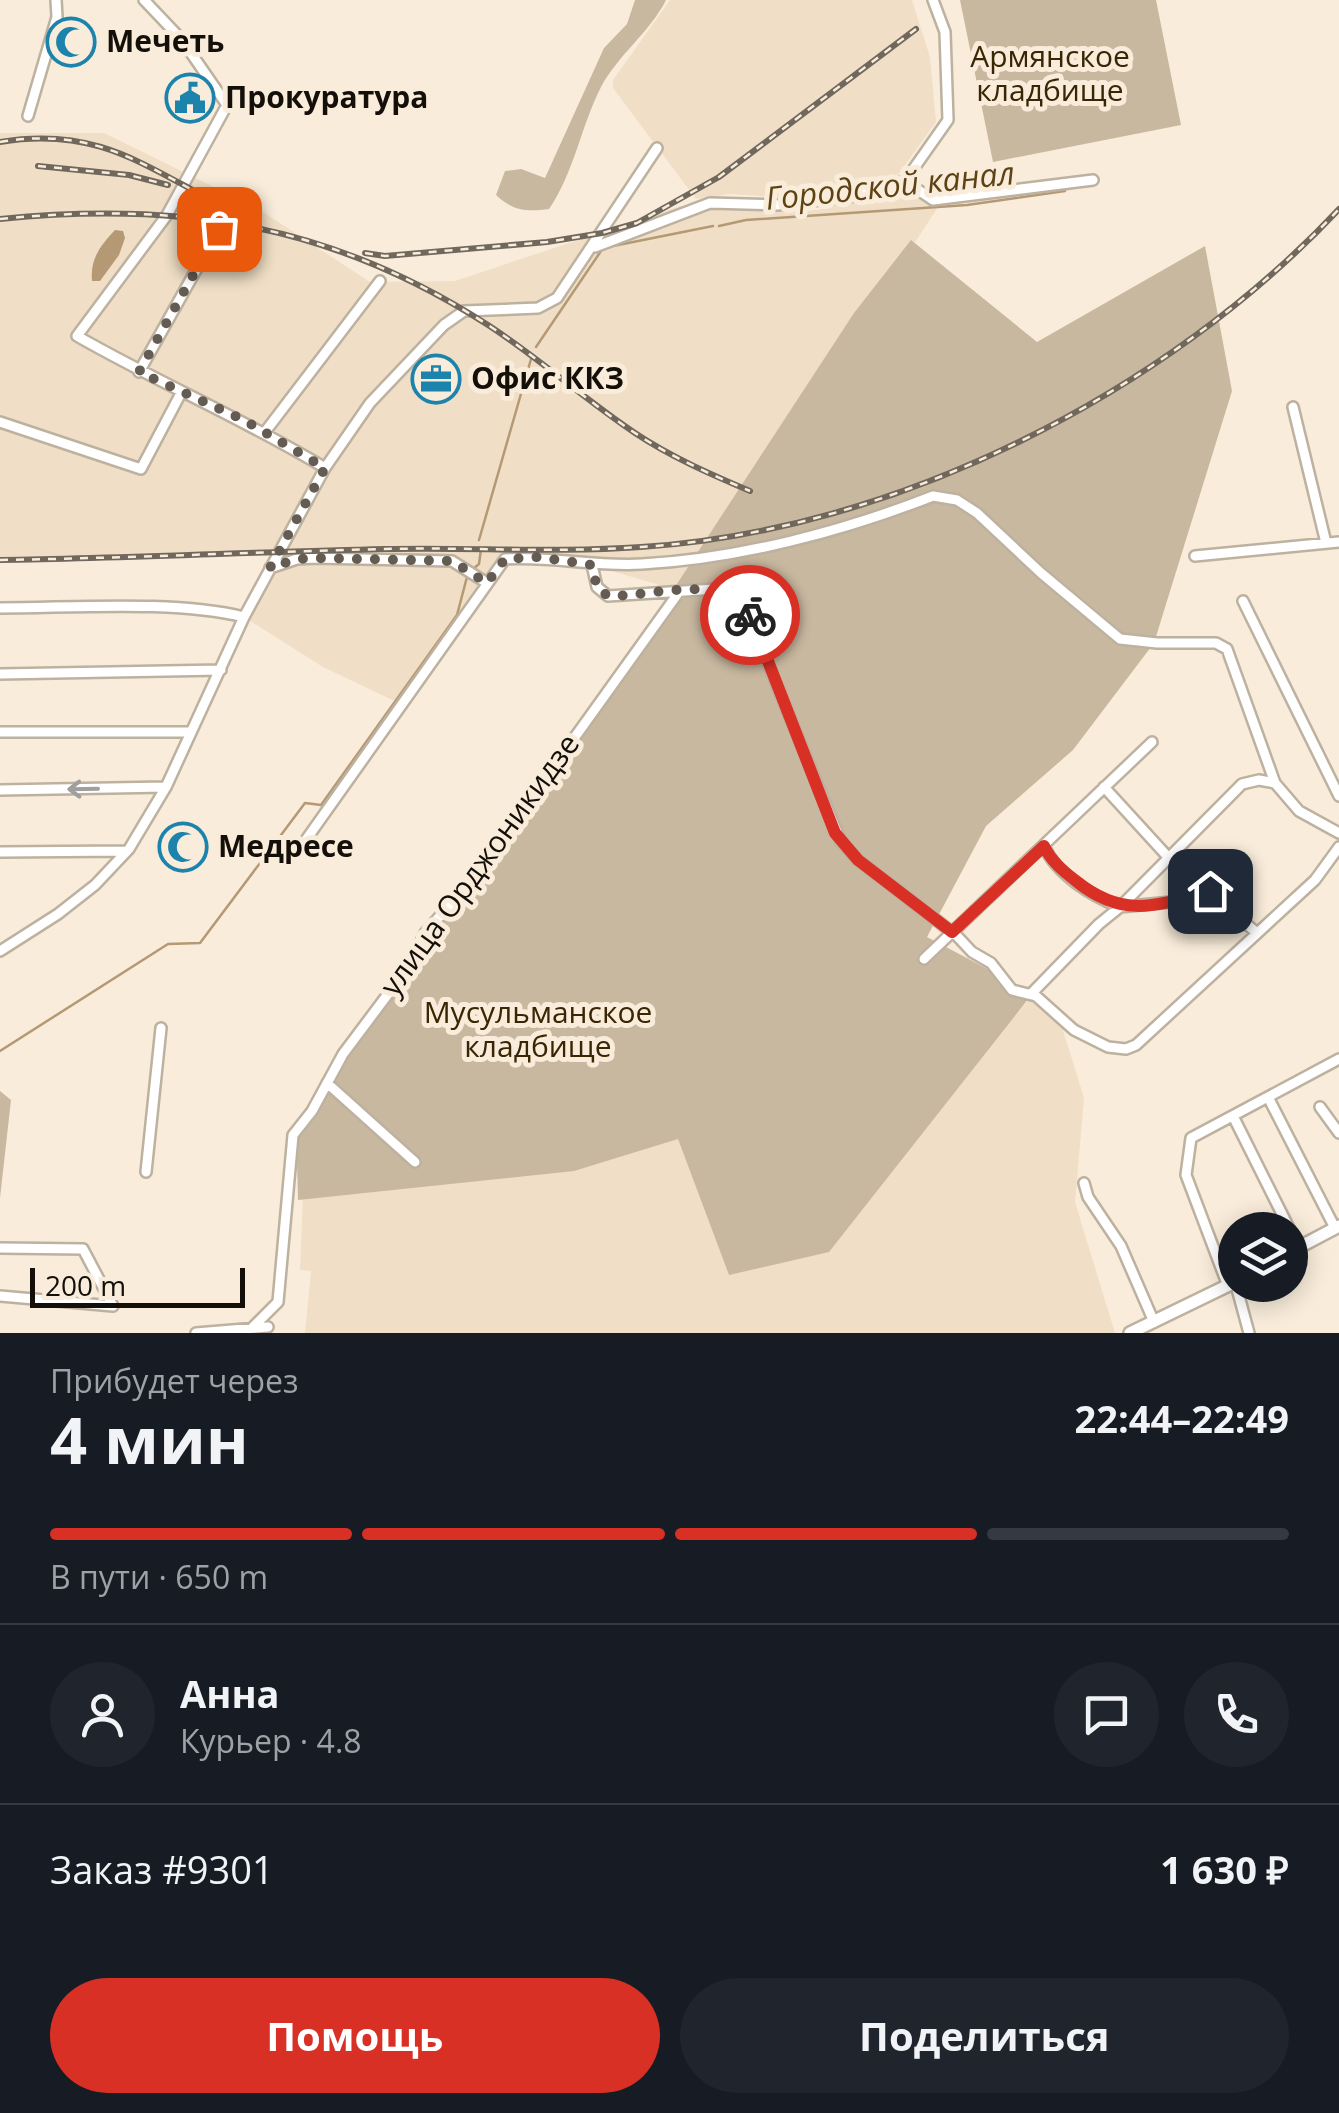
<!DOCTYPE html>
<html lang="ru">
<meta charset="utf-8">
<style>
:root{--surface:#171b24;--page:#20242c;--text:#f1f3f6;--muted:#9ea1a6;--line:#363941;--accent:#d93025}
body{margin:0;font-family:"Open Sans",sans-serif;background:var(--page);color:var(--text);height:100vh;display:flex;flex-direction:column;font-size:38px;white-space:nowrap}
*{box-sizing:border-box;margin:0}
p{font-size:32px;color:var(--muted)}
.icon{flex:none;width:55px;height:55px;fill:none;stroke:currentColor;stroke-width:2;stroke-linecap:round;stroke-linejoin:round}
.map{position:relative;height:1333px;overflow:hidden}
.panel{display:flex;flex-direction:column;background:var(--surface);flex:1}
.panel>*{flex:none}
.buttons{position:absolute;left:1218px;top:1212px;display:grid;gap:20px}
.buttons a{display:grid;place-items:center;width:90px;height:90px;border-radius:50%;background:var(--surface);box-shadow:0 5px 25px #0003;font-size:50px}
.scale{position:absolute;left:30px;bottom:25px;width:215px;box-sizing:border-box;padding-left:10px;border:5px solid #140f09;border-top:0;font-size:28px;line-height:35px;white-space:nowrap;color:#140f09;-webkit-text-stroke:8px #f9ecda;paint-order:stroke}
.pin{position:absolute;display:grid;place-items:center;width:85px;height:85px;color:#fff;margin:-42px;border-radius:20px;box-shadow:0 5px 15px #0006}
.courier{position:absolute;display:grid;place-items:center;width:100px;height:100px;margin:-50px;border:8px solid #d93025;border-radius:50%;background:#fff;color:#222;box-shadow:0 2px 12px #0007}
.headline em{font-style:normal;font-weight:700}
.headline div{display:flex;flex-direction:column-reverse}
.headline{display:flex;align-items:center;justify-content:space-between;height:170px;padding:0 50px}
h1{font-size:65px;font-weight:700;line-height:75px}
.bar{display:grid;grid-template-columns:repeat(4,1fr);gap:15px 10px;align-content:center;height:120px;padding:0 50px}
.bar i{height:12px;border-radius:8px;background:var(--line)}
.bar .current{background:var(--accent)}
.bar p{grid-column:span 4}
.line{display:flex;align-items:center;gap:25px;padding:0 50px;border-top:2px solid var(--line)}
.line div{flex:1}
.round{display:grid;place-items:center;flex:none;width:105px;height:105px;border-radius:52px;background:var(--page)}
.cta{display:flex;gap:20px;margin-top:auto;padding:20px 50px}
.cta a{flex:1;height:115px;border-radius:60px;background:var(--accent);color:#fff;font-size:40px;font-weight:700;line-height:115px;text-align:center}
.cta a+a{background:var(--page);color:var(--text)}
.map>svg:first-child{display:block}
.built{fill:#f0dfc6}
.green{fill:#c9b8a0}
.water{fill:#b49974}
.lines{fill:none;stroke-linecap:round;stroke-linejoin:round}
.stream{stroke:#b49974;stroke-width:2.5}
.street-casing{stroke:#bdb1a0;stroke-width:14}
.secondary-casing{stroke:#bdb1a0;stroke-width:16}
.street{stroke:#fff;stroke-width:9}
.secondary{stroke:#fff;stroke-width:11}
.rail-casing{stroke:#71685d;stroke-width:6}
.rail{stroke:#f9ecda;stroke-width:2.5;stroke-dasharray:8;stroke-linecap:butt}
.oneway{stroke:#a19f9d}
.done{stroke:#645c52;stroke-width:10;stroke-dasharray:0 18}
.route{stroke:#d93025;stroke-width:12}
.labels{text-anchor:middle;stroke-width:10;stroke-linejoin:round;paint-order:stroke}
.poi-label{font-size:30px;font-weight:bold;fill:#140f09;stroke:#f9ecda;text-anchor:start}
.park-label{font-size:30px;fill:#392605;stroke:#f9ecda}
.street-label{font-size:30px;fill:#140f09;stroke:#f9ecda}
.water-label{font-size:32px;font-style:italic;fill:#5d4213;stroke:#f9ecda}
</style>
<div class="map">
<svg width="1339" height="1333" viewBox="0 0 1339 1333">
<rect width="100%" height="100%" fill="#f9ecda"/>
<!-- built -->
<path class="built" d="M670,0H912L930,57L936,122L892,183L819,200L730,194L696,199L613,88V80Z
M0,133H104L257,208L370,282L455,281L680,206L817,210L957,178L686,593L592,565L505,559L401,704L323,667L244,617L277,549L89,558L0,557Z
M1033,995L1062,1027L1084,1098L1075,1202L1115,1333H305L311,1271L300,1270L303,1196L678,1128L823,1241Z"/>
<!-- green -->
<path class="green" d="M635,0H666C650,32 618,55 601,87C581,126 574,173 549,209C527,212 513,211 496,195L505,171L521,169L545,178L604,48L627,24Z
M960,0H1156L1181,125L993,162Z
M911,240L1037,342L1205,246L1232,391L1154,643L1073,750L986,826L927,937L1033,993L829,1252L729,1275L678,1139L574,1171L298,1200L296,1122L609,688L854,313Z
M0,1091L11,1100L0,1198Z"/>
<!-- water -->
<path class="water" d="M115,230L123,231L125,238L119,255L100,281H92C90,259 100,246 115,230Z"/>
<g class="lines">
<!-- stream -->
<path class="stream" d="M719,226L746,220L967,205L1065,191
M536,347L603,248L713,226
M479,540L531,359
M473,569L479,564L481,549
M0,1051L168,944L200,943L305,803L321,805L457,615L467,577"/>
<!-- street casing -->
<g class="street-casing">
<path id="street" d="M144,0L182,40L227,105L167,215L77,336C159,383 244,419 325,468
M28,116L57,17L56,0
M905,181L933,200L1093,180
M595,247L710,203L777,205L855,196L905,181L948,120L945,32L933,0
M139,372L219,229
M1293,407L1326,543
M0,422L141,469L181,393
M265,432L380,281
M1195,556L1339,542
M592,565L597,587L608,596L715,589L727,592L743,603L841,842L858,860L957,936L972,952L991,963L1012,990L1036,996L1074,1030L1108,1047L1126,1049L1136,1045L1315,880L1339,847
M270,568L297,559L315,558L452,561L487,583
M1243,601L1339,796
M0,608C73,608 174,600 244,617
M0,674L221,670
M0,732H191
M1104,787L1168,857L1257,933
M0,790L166,787
M303,844L505,559C551,556 596,567 642,564C738,559 844,531 933,496L957,500L977,513L1041,573L1120,639L1157,643H1216L1227,649L1275,783L1299,811L1339,833
M1044,846C1057,875 1092,896 1120,907L1242,784L1259,780L1275,783
M0,852L127,851
M0,951L58,914L95,885L129,849L166,787L244,617L325,468L370,403L444,325L464,311L538,308L557,298L657,148
M924,959L1152,742
M1031,994L1099,924L1120,907L1171,902L1210,891
M327,1083L415,1162
M1268,1097L1335,1228
M1320,1107L1339,1133
M1233,1116L1299,1248
M146,1172L161,1028
M1084,1183L1088,1197L1121,1246L1154,1322
M0,1248L83,1249L113,1306
M1236,1285L1249,1333
M1228,1286L1186,1175L1191,1138L1339,1059
M0,1296L113,1306
M253,1327L278,1302L293,1135L312,1111L343,1054L409,966L425,933L476,875L679,592
M196,1333L268,1327"/>
</g>
<!-- secondary casing -->
<g class="secondary-casing">
<path id="secondary" d="M1290,1252L1339,1226
M1130,1333L1235,1282"/>
</g>
<!-- street -->
<use href="#street" class="street"/>
<!-- secondary -->
<use href="#secondary" class="secondary"/>
<!-- rail casing -->
<g class="rail-casing">
<path id="rail" d="M0,142C109,124 155,177 247,217
M38,166L129,175L168,185
M0,219C183,201 331,224 488,325C539,358 584,399 635,433C671,457 710,474 750,491
M365,253L385,256L547,242L602,233L637,223L719,177L916,29
M0,560C128,558 256,552 385,549C470,547 556,553 641,547C895,531 1167,393 1339,209"/>
</g>
<!-- rail -->
<use href="#rail" class="rail"/>
</g>
<!-- one-way arrows -->
<defs><path id="oneway-shaft" d="M-6 0H5M1.5-3L5.5 0L1.5 3" fill="none" stroke-width="1.6" stroke-linecap="round" stroke-linejoin="round" transform="scale(2.5)"/></defs>
<use class="oneway" href="#oneway-shaft" transform="translate(83 789) rotate(179)"/>
<g class="lines">
<!-- done -->
<path class="done" d="M219,229L139,372L244,420L325,468L270,568L297,559L315,558L452,561L487,583L505,559L538,557L592,565L597,588L608,596C650,597 728,571 750,615"/>
<!-- route -->
<path class="route" d="M750,615L835,833L858,860L952,932L1044,846C1051,861 1063,871 1076,881C1123,919 1156,906 1210,891"/>
</g>
<!-- icons -->
<defs>
<g id="mosque-ring" transform="scale(2.5)"><circle r="9.5" fill="#f9ecda" stroke="#1b83ac" stroke-width="1.5"/><path d="M3.5-4.9A6 6 0 1 0 3.5 4.9A5 5 0 1 1 3.5-4.9Z" fill="#1b83ac"/></g>
<g id="civic-ring" transform="scale(2.5)"><circle r="9.5" fill="#f9ecda" stroke="#1b83ac" stroke-width="1.5"/><path d="M-.6-6.5H3V-4.5H.6V-3L4-1V1h2V6H-6V1h2V-1L-.6-3ZM-1.2 2.5V6h2.4V2.5Z" fill="#1b83ac"/></g>
<g id="office-ring" transform="scale(2.5)"><circle r="9.5" fill="#f9ecda" stroke="#1b83ac" stroke-width="1.5"/><path d="M-6-3h4V-5.5h4V-3h4V5H-6ZM-1-4.5V-3h2v-1.5ZM-6 0V1H6V0Z" fill="#1b83ac"/></g>
</defs>
<g fill-rule="evenodd">
<use href="#mosque-ring" x="71" y="42"/>
<use href="#civic-ring" x="190" y="98"/>
<use href="#office-ring" x="436" y="379"/>
<use href="#mosque-ring" x="183" y="847"/>
</g>
<g class="labels">
<!-- poi labels -->
<g class="poi-label">
<text x="106" y="52">Мечеть</text>
<text x="225" y="108">Прокуратура</text>
<text x="471" y="389">Офис ККЗ</text>
<text x="218" y="857">Медресе</text>
</g>
<!-- park labels -->
<g class="park-label">
<text x="1050" y="67">Армянское<tspan x="1050" dy="34">кладбище</tspan></text>
<text x="538" y="1023">Мусульманское<tspan x="538" dy="34">кладбище</tspan></text>
</g>
<!-- street labels -->
<g class="street-label">
<text transform="translate(480 865) rotate(-54)" y="10">улица Орджоникидзе</text>
</g>
<!-- water labels -->
<g class="water-label">
<text transform="translate(890 186) rotate(-6)" y="11">Городской канал</text>
</g>
</g>
</svg>
<div class="buttons">
<a><svg class="icon" aria-label="layers" viewBox="0 0 24 24"><path d="M12 4l9 5-9 5-9-5zM3 14l9 5 9-5"/></svg></a>
</div>
<div class="scale">200 m</div>
<div class="pin" style="left:219px;top:229px;background:#ea580c"><svg class="icon" aria-label="bag" viewBox="0 0 24 24"><path d="M5 8h14l-1 12H6zM9 8a3 3 0 0 1 6 0"/></svg></div>
<div class="pin" style="left:1210px;top:891px;background:#1f2937"><svg class="icon" aria-label="home" viewBox="0 0 24 24"><path d="M3 11l9-7 9 7M6 9v11h12V9"/></svg></div>
<div class="courier" style="left:750px;top:615px"><svg class="icon" aria-label="bike" viewBox="0 0 24 24"><circle cx="6" cy="16" r="4"/><circle cx="18" cy="16" r="4"/><path d="M6 16l4-8h5l3 8M10 8l3 8H6M13 5h3"/></svg></div>
</div>
<section class="panel">
<div class="headline"><div><h1>4 мин</h1><p>Прибудет через</p></div><em>22:44–22:49</em></div>
<div class="bar"><i class="current"></i><i class="current"></i><i class="current"></i><i></i><p>В пути · 650 m</p></div>
<div class="line" style="height:180px"><a class="round"><svg class="icon" aria-label="person" viewBox="0 0 24 24"><circle cx="12" cy="8" r="4"/><path d="M4 21q1-7 8-7t8 7"/></svg></a><div><b>Анна</b><p>Курьер · 4.8</p></div><a class="round"><svg class="icon" aria-label="chat" viewBox="0 0 24 24"><path d="M4 5h16v11H9l-5 4z"/></svg></a><a class="round"><svg class="icon" aria-label="phone" viewBox="0 0 24 24"><path d="M5 4h4l2 5-3 2q2 4 5 5l2-3 5 2v4C11 20 4 13 5 4z"/></svg></a></div>
<div class="line" style="height:130px"><div>Заказ #9301</div><b>1 630 ₽</b></div>
<div class="cta"><a>Помощь</a><a>Поделиться</a></div>
</section>
